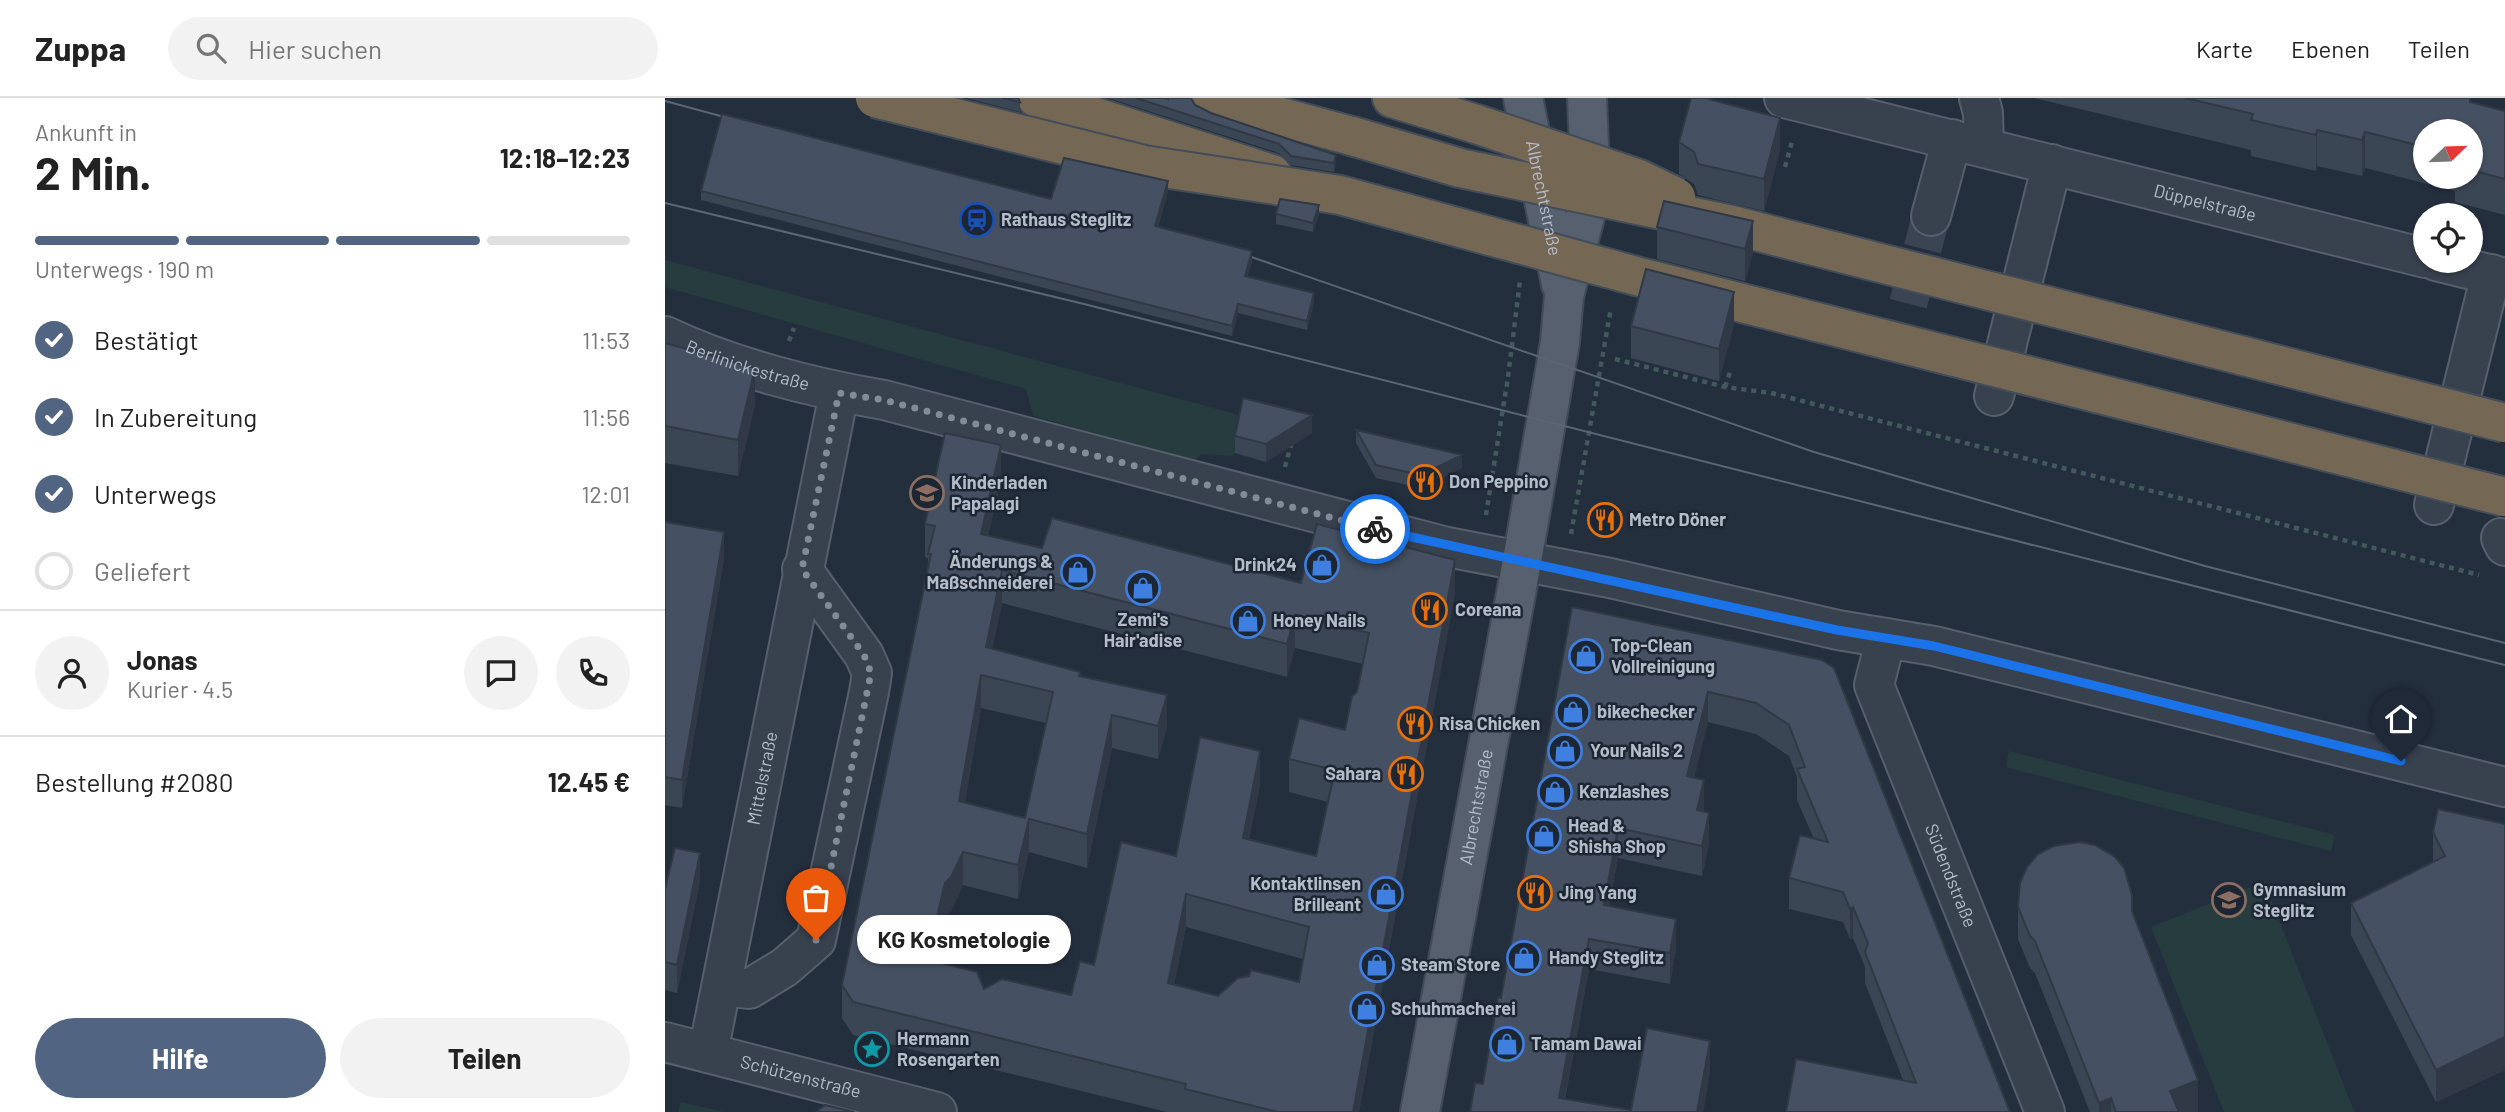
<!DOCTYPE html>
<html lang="de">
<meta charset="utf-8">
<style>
:root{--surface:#fff;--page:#f2f2f2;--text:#222;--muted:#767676;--line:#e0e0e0;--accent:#516482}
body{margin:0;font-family:Barlow,sans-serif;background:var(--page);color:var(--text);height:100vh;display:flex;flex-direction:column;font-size:26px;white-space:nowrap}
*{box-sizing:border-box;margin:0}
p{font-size:23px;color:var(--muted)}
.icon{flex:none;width:38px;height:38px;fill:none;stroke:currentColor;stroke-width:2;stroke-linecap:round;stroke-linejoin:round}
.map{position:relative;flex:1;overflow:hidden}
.drawer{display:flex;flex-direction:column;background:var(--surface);width:665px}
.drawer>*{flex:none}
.needle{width:46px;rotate:67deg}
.fabs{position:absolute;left:1748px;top:21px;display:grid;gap:14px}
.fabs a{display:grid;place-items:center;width:70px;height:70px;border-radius:50%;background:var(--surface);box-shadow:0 2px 5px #0004;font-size:35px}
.pin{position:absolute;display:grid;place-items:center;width:60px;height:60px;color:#fff;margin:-72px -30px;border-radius:50% 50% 50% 0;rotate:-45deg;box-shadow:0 0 7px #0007}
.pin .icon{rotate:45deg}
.courier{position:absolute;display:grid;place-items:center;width:70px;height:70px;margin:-35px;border:5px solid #1a73e8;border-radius:50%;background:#fff;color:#222;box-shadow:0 2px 9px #0007}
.bubble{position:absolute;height:49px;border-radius:24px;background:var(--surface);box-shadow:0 2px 5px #0004;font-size:23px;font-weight:700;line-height:49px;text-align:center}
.headline em{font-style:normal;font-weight:700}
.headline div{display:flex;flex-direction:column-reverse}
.headline{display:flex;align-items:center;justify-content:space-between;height:119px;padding:0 35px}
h1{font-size:46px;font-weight:700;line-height:52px}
.bar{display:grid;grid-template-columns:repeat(4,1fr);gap:10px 7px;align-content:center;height:84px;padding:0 35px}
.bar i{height:9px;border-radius:5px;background:var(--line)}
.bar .active{background:var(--accent)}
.bar p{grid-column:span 4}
.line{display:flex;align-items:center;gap:18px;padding:0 35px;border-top:2px solid var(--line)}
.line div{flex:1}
.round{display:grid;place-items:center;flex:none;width:74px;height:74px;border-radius:37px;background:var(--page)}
ol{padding:0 35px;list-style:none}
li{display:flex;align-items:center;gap:21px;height:77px}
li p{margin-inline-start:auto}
li .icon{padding:7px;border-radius:50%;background:var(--accent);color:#fff;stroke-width:4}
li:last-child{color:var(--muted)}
li i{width:38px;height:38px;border:4px solid var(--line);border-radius:50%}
.primary-button{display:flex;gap:14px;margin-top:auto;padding:14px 35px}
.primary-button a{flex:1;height:80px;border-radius:42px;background:var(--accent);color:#fff;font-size:28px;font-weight:700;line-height:80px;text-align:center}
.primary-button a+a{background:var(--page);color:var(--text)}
header{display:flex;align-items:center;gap:42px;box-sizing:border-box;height:98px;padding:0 35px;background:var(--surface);border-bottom:2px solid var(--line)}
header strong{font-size:33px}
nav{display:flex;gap:38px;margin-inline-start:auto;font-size:24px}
.search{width:490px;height:63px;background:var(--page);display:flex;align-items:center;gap:18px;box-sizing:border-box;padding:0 24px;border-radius:38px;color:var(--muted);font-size:26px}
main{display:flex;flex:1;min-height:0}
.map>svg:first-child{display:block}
.green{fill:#263c3f}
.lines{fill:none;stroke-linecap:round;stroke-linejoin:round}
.minor-tunnel{stroke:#3a4453;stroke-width:38;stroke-dasharray:38 19;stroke-linecap:butt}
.minor-casing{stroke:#565f6c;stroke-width:42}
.major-casing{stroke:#414a57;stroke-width:42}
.highway-casing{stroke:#434c59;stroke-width:42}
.path{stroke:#44595c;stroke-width:4.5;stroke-dasharray:5 5;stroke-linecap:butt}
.minor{stroke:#38414e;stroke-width:38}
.major{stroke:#56606e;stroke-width:38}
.highway{stroke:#746855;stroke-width:38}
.tram{stroke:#5a6575;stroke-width:2}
.highway-bridge-casing{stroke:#434c59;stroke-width:42;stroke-linecap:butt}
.highway-bridge{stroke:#746855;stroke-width:38}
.wall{fill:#3b4654;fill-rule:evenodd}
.shaded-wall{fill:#303945}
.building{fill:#455162;stroke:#303945;stroke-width:2;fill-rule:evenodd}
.done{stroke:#828b98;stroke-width:7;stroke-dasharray:0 12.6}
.route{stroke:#1a73e8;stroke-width:9}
.labels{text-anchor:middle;stroke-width:5;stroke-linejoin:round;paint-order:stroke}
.street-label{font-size:18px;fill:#b4bcc9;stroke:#1d2633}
.poi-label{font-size:18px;font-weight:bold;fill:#b4bcc9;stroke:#1d2633;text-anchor:start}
</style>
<header>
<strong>Zuppa</strong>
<div class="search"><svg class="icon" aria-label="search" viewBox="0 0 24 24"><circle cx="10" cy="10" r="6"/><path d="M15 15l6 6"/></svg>Hier suchen</div>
<nav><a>Karte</a><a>Ebenen</a><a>Teilen</a></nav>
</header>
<main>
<section class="drawer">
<div class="headline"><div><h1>2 Min.</h1><p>Ankunft in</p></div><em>12:18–12:23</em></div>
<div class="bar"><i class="active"></i><i class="active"></i><i class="active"></i><i></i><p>Unterwegs · 190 m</p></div>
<ol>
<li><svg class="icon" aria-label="check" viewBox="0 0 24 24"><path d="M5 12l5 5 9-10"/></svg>Bestätigt<p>11:53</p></li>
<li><svg class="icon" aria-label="check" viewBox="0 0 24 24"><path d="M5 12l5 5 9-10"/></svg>In Zubereitung<p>11:56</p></li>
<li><svg class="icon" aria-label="check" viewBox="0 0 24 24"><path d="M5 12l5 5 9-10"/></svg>Unterwegs<p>12:01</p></li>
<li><i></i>Geliefert</li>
</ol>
<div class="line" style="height:126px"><a class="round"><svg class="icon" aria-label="person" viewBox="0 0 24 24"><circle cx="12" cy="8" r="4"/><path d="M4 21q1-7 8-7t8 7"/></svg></a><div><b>Jonas</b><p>Kurier · 4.5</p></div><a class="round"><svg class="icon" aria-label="chat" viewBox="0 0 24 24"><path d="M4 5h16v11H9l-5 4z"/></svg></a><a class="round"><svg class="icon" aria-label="phone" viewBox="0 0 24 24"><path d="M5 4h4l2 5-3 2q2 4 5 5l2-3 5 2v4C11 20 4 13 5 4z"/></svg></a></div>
<div class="line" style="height:91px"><div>Bestellung #2080</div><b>12.45 €</b></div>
<div class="primary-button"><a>Hilfe</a><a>Teilen</a></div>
</section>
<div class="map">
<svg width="1840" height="1014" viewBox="0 0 1840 1014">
<rect width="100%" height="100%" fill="#242f3e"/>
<!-- green -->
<path class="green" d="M0,162L578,318L570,355L568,358L537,356L529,362L368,318L361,291L0,189Z
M1344,653L1670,737L1666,753L1341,669Z
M1599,784L1687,1008L1690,1014H1559L1486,829Z
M16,1004L59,1014H13Z"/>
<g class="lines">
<!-- minor-tunnel -->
<path class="minor-tunnel" d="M1229,261L1266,118"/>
<!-- minor casing -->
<g class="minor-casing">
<g id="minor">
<path id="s1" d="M1119,0L1760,160"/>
<path d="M1314,0L1318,15L1319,49"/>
<path d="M1266,118L1287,41"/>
<path d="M1771,163L1840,180"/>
<path id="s2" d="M0,238C65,269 148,290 219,302L782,449L945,480L1173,532L1269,548L1840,689"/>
<path d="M1329,298L1387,66"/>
<path d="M1769,407L1826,176"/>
<path d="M1836,440L1840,448"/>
<path id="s3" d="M1221,540L1209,587L1380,1014"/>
<path d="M57,888L84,891L120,869L151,842L204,594L207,575L199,557L137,471"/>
<path id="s4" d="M0,944L272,1014"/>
<path id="s5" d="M43,955L174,295"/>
</g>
</g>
<!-- major casing -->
<g class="major-casing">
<g id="major">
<path id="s6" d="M858,0L896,186"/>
<path id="s7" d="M755,1014L857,463L895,244L899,198L926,96L922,0"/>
</g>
</g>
<!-- highway casing -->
<g class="highway-casing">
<path id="highway" d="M372,0L607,76
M545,0L687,38
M727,0L811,26"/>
</g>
<!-- path -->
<path class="path" d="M1120,69L1128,40
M124,243L129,230
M950,261L1060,289L1106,295L1814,477
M1060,289L1066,271
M620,369L627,343
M821,417L843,279L855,183
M906,436L946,210"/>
<!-- minor -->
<use href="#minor" class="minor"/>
<!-- major -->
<use href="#major" class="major"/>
<!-- highway -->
<use href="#highway" class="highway"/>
<!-- tram -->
<path class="tram" d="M0,3L74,23
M0,105L419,206L1840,567
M569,153L1149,354L1540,468L1840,545"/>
<!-- highway-bridge casing -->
<g class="highway-bridge-casing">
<path id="highway-bridge" d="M210,0L479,67L675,97L971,178L1840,399
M811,26L974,81L1011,99
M687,38L795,70L1063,126L1840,325"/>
</g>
<!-- highway-bridge -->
<use href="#highway-bridge" class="highway-bridge"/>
</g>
<!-- wall -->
<path class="wall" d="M301,0H353L355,4V14Z
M443,0H500L530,7L546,15L671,66L669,74L626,67L614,55Z
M1369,0H1806V5L1840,13V117L1790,104V93L1700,70L1697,78L1652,68L1651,73L1586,58V52ZM1760,33H1806V79H1760Z
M1014,44L1115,52L1099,113L1033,97L1029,86L1014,76Z
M36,93L386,101L503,93L493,129L587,163L582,179L649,205L642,232L573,215L567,238L36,102Z
M999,103L1088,155L1080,183L992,161V129Z
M611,116H654L648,134L611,126Z
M1069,226L1054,283L966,260V228Z
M0,245L90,307L73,378L0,365Z
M691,332L797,370L756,390L711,380L691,345Z
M647,335L601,364L570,355V338Z
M336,381L323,438L377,450L636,485L790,495L694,1014H502L188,937L177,920V887L263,470V460L260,459V426ZM337,505L622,579L630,550L698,566L692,594L680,632L624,661V694L663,704L651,758L584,741L595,687L511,758L406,897L319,891L269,863L280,818L286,813L298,787L353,801L364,754L422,770L447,650L493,661L502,630L415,578L327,551ZM316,610L381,625L360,720L300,704ZM521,829L638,861L634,884L553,898L509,887Z
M0,424L59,461L17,710L0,707Z
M907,509L1157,562L1345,1014L1238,982L1200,885V869L1188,840L1185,841L1178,824L1124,811V780L1149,741L1132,702V679L1124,658L1091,636L1043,624L1029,680L1039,714L1044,746L1037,778L953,760L944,808L1011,851L1005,886L924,871L900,1001L966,1012L1045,974L1038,1014H805L818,986L836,900Z
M1840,726V972L1771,1004L1686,837V805L1768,764V734Z
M35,783L12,895L0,892V791Z
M1353,809L1467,814L1533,1014H1425L1370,875L1365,870L1353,841Z"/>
<!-- shaded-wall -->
<path class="shaded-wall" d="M1115,20V52L1099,113V81Z
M1652,32V68L1651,73V37Z
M1700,34V70L1697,78V42Z
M671,57V66L669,74V65Z
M503,83V93L490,138V128Z
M654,107V116L648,134V125Z
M1088,123V155L1080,183V151Z
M587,153V163L580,188V178Z
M1069,194V226L1054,283V251Z
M649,195V205L642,232V223Z
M573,206V215L567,238V228Z
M90,270V307L73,378V342Z
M647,317V335L601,364V346Z
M336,347V381L316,469V436Z
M797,357V370L756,390V377Z
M59,434V461L17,710V682Z
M790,462V495L694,1014H688Z
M337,472V505L322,578L321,549Z
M630,517V550L622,579V546Z
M316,577V610L294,736V703Z
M1043,594V624L1022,709V678Z
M502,597V630L493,661V628Z
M447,617V650L422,770V736Z
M595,653V687L578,773V740Z
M1039,682V713L1032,742V712Z
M1044,715V746L1037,778V748Z
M364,721V754L353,801V767Z
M953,730V760L939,837V807Z
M298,754V787L286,813L280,818L262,894V861L280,785Z
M35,755V783L12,895V867Z
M521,796V829L503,918V885Z
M1188,809V840L1185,841V811Z
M1011,821V851L1005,886V855Z
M924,841V871L897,1014L894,1000Z
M1840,939V972L1771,1004V972Z
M1045,943V974L1038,1014H1032Z
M1533,982V1014H1505V993Z
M1446,1000V1014H1434V1005Z"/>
<!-- building -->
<path class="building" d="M337,0H353L355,4Z
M471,0H500L503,1V0H526L530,7L546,15L671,57L669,65L626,58L614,46Z
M1026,0H1040L1115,20L1099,81L1033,66L1029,54L1014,44Z
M1520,0H1805V4L1840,13V81L1806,72V33H1760V49L1700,34L1697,42L1652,32L1651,37L1586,22L1588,16Z
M57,16L386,101L399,60L503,83L490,128L587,153L580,178L649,195L642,223L573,206L567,228L36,93Z
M615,101L654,107L648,125L611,116Z
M999,103L1088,123L1080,151L992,129Z
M981,171L1069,194L1054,251L966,228Z
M0,245L90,270L73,342L0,328Z
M578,300L647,317L601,346L570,338Z
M691,332L797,357L756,377L711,367Z
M280,335L336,347L316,436L377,450L387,420L636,485L652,426L790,462L688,1014H613L520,991L521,986L188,904L177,887L266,456H263L270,428L260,426ZM337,472L622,546L630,517L704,535L692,594L687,598L680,632L634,620L624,661L670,672L651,758L578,740L595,653L535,639L511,758L456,744L429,867L415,863L406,897L337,881L319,891L312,874L262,861L280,785L286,779L298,754L353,767L364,721L422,736L447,617L493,628L502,597L414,578L415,574L321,549ZM316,577L388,594L360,720L294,703ZM521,796L644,829L634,884L586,872L584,878L573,880L553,898L503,885Z
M0,424L59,434L17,682L0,679Z
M907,509L1157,562L1169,570L1345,1014H1121L1131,961L1251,985L1200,854L1203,845L1188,809L1185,811L1178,794L1124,780L1135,737L1163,744L1132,671L1140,669L1124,627L1091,605L1043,594L1022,678L1039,682L1032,712L1044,715L1037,748L953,730L939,807L1011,821L1005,855L924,841L894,1000L966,1012L982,930L1045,943L1032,1014H805L810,985L818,986L833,899L836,900Z
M1773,711L1840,726V939L1771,972L1686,805L1780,758L1768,734Z
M1415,744L1430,747L1450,759L1459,770L1467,797V813L1533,982L1505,993L1514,1014H1451L1446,1000L1434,1005L1370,843L1365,838L1353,809L1355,785L1362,769L1373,756L1389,748Z
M10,750L35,755L12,867L0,864V791Z
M160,1007L189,1014H151Z"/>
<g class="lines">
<!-- done -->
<path class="done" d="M151,842L206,575L199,557L137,471L174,295L219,302L710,431"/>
<!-- route -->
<path class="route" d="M710,431L1172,532L1269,548L1736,663"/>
</g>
<!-- icons -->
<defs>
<g id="station-ring" transform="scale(1.75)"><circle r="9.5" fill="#1d2633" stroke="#1a4fb4" stroke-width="1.5"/><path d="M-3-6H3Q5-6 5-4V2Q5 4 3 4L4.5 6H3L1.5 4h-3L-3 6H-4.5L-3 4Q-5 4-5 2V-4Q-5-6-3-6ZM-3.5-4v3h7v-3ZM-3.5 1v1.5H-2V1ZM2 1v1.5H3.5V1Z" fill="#1a4fb4"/></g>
<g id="restaurant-ring" transform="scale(1.75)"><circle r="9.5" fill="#1d2633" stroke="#e8710a" stroke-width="1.5"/><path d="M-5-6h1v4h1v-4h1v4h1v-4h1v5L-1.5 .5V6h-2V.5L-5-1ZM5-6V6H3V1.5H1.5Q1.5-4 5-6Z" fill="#e8710a"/></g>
<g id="school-ring" transform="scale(1.75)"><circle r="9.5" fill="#1d2633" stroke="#8d6e63" stroke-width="1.5"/><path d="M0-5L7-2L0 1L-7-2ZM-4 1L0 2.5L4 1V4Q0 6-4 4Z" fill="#8d6e63"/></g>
<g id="shop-ring" transform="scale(1.75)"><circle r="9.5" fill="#1d2633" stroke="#3f7fe0" stroke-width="1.5"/><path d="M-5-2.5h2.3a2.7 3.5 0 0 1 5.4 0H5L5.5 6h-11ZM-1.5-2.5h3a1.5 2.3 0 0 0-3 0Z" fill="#3f7fe0"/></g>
<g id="sight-ring" transform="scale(1.75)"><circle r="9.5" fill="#1d2633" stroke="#0f9aa8" stroke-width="1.5"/><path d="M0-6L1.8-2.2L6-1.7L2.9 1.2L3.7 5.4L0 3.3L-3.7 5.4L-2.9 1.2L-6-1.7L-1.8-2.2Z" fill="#0f9aa8"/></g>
</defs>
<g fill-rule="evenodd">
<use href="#station-ring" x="312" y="122"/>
<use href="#restaurant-ring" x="760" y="384"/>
<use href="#school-ring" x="262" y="395"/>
<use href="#restaurant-ring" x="940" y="422"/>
<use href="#shop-ring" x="657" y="467"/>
<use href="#shop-ring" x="413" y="474"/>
<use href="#shop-ring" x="478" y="490"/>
<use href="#restaurant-ring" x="765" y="512"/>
<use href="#shop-ring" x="583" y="523"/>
<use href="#shop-ring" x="921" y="558"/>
<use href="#shop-ring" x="908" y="614"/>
<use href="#restaurant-ring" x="750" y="626"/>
<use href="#shop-ring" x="900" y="653"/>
<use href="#restaurant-ring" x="741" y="676"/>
<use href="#shop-ring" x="890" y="694"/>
<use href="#shop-ring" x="879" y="738"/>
<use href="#restaurant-ring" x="870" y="795"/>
<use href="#shop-ring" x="721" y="796"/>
<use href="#school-ring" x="1564" y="802"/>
<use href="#shop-ring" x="859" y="860"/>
<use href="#shop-ring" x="712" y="867"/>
<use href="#shop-ring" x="702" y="911"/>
<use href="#shop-ring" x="842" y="946"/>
<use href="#sight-ring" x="207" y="951"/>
</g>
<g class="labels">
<!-- street labels -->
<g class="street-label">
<text dy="6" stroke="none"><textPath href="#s6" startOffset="102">Albrechtstraße</textPath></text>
<text dy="6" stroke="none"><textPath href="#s1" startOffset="434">Düppelstraße</textPath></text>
<text dy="6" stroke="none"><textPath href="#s2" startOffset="88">Berlinickestraße</textPath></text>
<text dy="6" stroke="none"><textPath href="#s5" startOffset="280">Mittelstraße</textPath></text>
<text dy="6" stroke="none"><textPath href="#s7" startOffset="310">Albrechtstraße</textPath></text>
<text dy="6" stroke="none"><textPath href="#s3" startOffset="254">Südendstraße</textPath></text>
<text dy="6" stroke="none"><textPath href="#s4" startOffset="140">Schützenstraße</textPath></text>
</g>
<!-- poi labels -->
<g class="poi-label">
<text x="336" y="128">Rathaus Steglitz</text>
<text x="784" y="390">Don Peppino</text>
<text x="286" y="391">Kinderladen<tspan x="286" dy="21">Papalagi</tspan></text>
<text x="964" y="428">Metro Döner</text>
<text x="388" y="470" text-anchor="end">Änderungs &amp;<tspan x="388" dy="21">Maßschneiderei</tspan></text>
<text x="632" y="473" text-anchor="end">Drink24</text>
<text x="790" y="518">Coreana</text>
<text x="478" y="528" text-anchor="middle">Zemi's<tspan x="478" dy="21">Hair'adise</tspan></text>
<text x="608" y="529">Honey Nails</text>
<text x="946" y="554">Top-Clean<tspan x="946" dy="21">Vollreinigung</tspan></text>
<text x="932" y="620">bikechecker</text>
<text x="774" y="632">Risa Chicken</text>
<text x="925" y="659">Your Nails 2</text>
<text x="716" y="682" text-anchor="end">Sahara</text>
<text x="914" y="700">Kenzlashes</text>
<text x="903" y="734">Head &amp;<tspan x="903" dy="21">Shisha Shop</tspan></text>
<text x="696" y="792" text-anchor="end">Kontaktlinsen<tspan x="696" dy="21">Brilleant</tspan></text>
<text x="1588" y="798">Gymnasium<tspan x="1588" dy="21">Steglitz</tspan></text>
<text x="894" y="801">Jing Yang</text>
<text x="884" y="866">Handy Steglitz</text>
<text x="736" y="873">Steam Store</text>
<text x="726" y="917">Schuhmacherei</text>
<text x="232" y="947">Hermann<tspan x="232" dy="21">Rosengarten</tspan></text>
<text x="866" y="952">Tamam Dawai</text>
</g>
</g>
</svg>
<div class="fabs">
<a><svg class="needle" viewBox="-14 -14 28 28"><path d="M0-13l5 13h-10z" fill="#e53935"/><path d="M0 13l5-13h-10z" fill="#767676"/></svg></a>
<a><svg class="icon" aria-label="locate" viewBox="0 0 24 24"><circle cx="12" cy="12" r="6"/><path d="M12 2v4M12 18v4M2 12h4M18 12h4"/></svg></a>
</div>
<div class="pin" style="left:151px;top:842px;background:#ea580c"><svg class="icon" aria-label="bag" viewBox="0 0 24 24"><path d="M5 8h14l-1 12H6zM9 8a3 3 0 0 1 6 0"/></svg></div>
<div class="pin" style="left:1736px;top:663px;background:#1f2937"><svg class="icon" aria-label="home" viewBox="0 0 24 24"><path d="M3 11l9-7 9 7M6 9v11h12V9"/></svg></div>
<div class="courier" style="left:710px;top:431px"><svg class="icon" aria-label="bike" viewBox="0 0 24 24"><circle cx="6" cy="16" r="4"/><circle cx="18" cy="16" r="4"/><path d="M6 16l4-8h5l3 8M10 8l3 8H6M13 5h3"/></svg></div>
<div class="bubble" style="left:192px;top:817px;width:214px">KG Kosmetologie</div>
</div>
</main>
